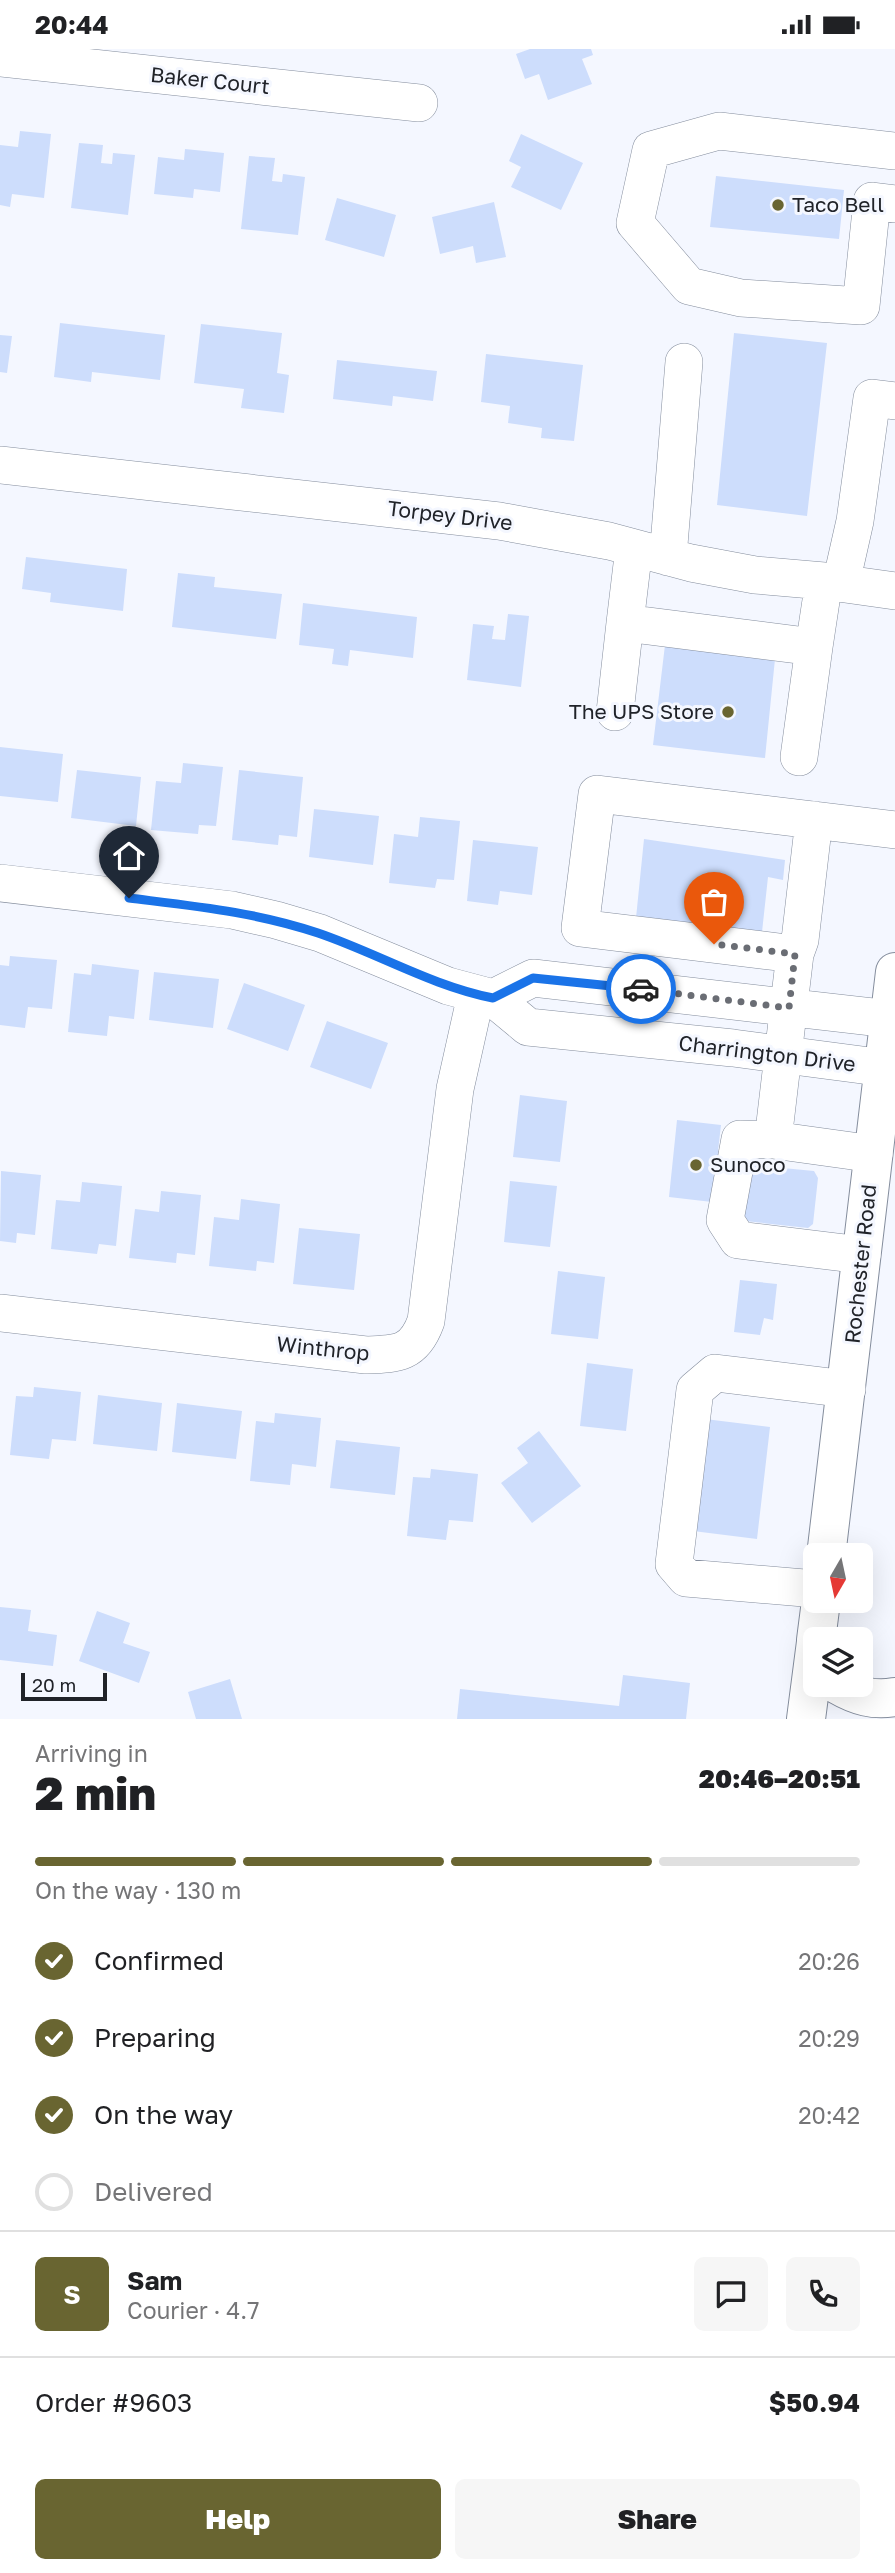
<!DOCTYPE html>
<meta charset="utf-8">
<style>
:root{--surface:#fff;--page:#f6f6f6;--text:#202124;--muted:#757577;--line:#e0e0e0;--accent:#696531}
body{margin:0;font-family:"Golos Text",sans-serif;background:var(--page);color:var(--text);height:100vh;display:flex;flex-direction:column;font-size:26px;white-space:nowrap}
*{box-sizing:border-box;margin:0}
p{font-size:23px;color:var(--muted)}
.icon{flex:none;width:38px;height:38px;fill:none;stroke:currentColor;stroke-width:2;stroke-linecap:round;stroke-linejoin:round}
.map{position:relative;height:1670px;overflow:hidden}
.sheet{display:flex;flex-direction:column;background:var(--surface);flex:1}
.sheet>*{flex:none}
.needle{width:46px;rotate:189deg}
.buttons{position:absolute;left:803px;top:1494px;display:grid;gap:14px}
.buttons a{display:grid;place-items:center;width:70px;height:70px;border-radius:10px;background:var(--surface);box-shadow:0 7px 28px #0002;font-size:35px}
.scale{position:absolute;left:21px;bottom:18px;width:86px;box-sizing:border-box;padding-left:7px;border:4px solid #202329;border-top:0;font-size:19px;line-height:24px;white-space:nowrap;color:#202329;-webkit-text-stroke:5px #f4f7ff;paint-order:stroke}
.pin{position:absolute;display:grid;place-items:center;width:60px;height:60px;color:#fff;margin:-72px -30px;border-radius:50% 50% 50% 0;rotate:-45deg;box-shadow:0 0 7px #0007}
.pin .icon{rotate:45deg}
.courier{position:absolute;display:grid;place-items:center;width:70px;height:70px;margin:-35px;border:5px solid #1a73e8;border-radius:50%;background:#fff;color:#222;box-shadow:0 2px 9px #0007}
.headline em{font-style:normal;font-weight:800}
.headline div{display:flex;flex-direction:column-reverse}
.headline{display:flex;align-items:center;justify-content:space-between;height:119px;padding:0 35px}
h1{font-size:46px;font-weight:800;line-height:52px}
.bar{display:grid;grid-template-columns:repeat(4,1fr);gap:10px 7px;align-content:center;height:84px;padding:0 35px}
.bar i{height:9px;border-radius:5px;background:var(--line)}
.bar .active{background:var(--accent)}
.bar p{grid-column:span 4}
.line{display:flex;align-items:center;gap:18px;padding:0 35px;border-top:2px solid var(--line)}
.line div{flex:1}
.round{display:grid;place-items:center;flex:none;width:74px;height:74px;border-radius:10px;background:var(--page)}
ol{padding:0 35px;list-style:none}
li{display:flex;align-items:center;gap:21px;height:77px}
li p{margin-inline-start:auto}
li .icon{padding:7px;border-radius:50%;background:var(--accent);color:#fff;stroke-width:4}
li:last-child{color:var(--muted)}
li i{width:38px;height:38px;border:4px solid var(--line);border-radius:50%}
.cta{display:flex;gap:14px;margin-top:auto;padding:14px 35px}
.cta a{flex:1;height:80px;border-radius:10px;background:var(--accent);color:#fff;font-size:28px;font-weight:800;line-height:80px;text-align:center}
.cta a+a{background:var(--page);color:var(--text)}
.status{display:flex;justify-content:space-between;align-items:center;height:49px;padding:0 35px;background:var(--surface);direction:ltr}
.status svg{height:19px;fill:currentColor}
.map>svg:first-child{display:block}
.building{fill:#cdddfc}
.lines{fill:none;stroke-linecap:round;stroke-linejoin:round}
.minor-casing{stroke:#848d9d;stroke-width:38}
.major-casing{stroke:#848d9d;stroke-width:40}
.minor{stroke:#fff;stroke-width:37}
.major{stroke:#fff;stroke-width:38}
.done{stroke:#6a6d74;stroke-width:7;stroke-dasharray:0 12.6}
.route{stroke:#1a73e8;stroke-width:9}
.poi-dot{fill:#696531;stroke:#f4f7ff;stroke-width:2.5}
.labels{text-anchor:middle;stroke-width:6;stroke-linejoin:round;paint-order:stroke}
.street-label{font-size:21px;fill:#202329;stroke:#f4f7ff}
.poi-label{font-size:21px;fill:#202329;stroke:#f4f7ff;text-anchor:start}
</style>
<div class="status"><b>20:44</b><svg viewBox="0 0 49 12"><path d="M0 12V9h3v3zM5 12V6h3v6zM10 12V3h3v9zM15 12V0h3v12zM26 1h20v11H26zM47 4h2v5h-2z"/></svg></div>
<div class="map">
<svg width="895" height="1670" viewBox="0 0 895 1670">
<rect width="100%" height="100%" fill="#f4f7ff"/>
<!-- building -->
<path class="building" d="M530,0H591L593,6L582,10L592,35L548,51L539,25L525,30L516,5Z
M20,82L51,85L44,149L12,145L10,158L0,156V96L18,98Z
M521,85L583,114L561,161L511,138L521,118L509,112Z
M79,94L103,96L101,114L112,115L113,104L135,106L128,166L71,159Z
M185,100L224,104L220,143L194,140L193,149L154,145L158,108L184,111Z
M249,107L275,109L272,132L282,133L283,125L305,128L298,186L241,180Z
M716,127L844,141L839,190L710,178Z
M337,149L396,166L384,208L325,191Z
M494,153L506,208L476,214L473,197L440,205L432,168Z
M60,274L165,286L160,331L92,323L91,333L54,328Z
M201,275L282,284L277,324L289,326L284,364L241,359L244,340L194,334Z
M734,284L827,294L807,467L717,456Z
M0,286L12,287L7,324L0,323Z
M486,305L583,316L574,392L541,389L542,379L508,374L510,357L481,353Z
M337,311L437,322L433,352L393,347L392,357L333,350Z
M26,508L127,520L123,562L50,553L51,544L22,540Z
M178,524L215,528L214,538L282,545L276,590L172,578Z
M303,554L417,568L413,609L350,601L348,617L332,615L334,600L299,596Z
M508,565L529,567L521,638L467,631L473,575L494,577L492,590L505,591Z
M665,596L775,610L765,709L653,696Z
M0,698L63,705L58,753L0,747Z
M183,714L223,718L216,777L199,776L198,785L151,781L156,732L181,734Z
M77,721L141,728L136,777L71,769Z
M239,721L303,728L297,788L279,786L278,796L232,791Z
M314,760L379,767L373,816L309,808Z
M420,768L460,772L454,831L437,830L435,839L389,834L394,785L418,788Z
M644,790L785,811L783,831L768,828L762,883L636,869Z
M473,791L538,798L532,846L500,842L498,856L467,852Z
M10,907L57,911L52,960L28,958L25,979L0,976V916L9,917Z
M92,915L139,921L134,970L109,967L107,987L68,983L74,924L91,926Z
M154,923L219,930L213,979L149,971Z
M244,934L305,956L288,1002L227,980Z
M327,972L388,994L371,1040L310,1018Z
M520,1046L567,1052L560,1113L513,1108Z
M677,1071L721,1076L718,1102L721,1103L712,1153L669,1148Z
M751,1116L814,1122L818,1129L813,1175L808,1179L745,1172L740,1167Z
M1,1122L41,1126L35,1186L17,1184L16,1194L0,1192Z
M510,1132L557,1137L550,1198L504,1193Z
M82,1133L122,1137L116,1197L99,1195L97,1205L51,1200L56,1151L80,1153Z
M161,1142L201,1146L195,1206L177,1204L176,1214L129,1209L135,1160L159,1163Z
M241,1150L280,1155L274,1214L257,1212L256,1222L209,1217L214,1168L239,1171Z
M299,1179L360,1185L354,1241L293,1235Z
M558,1222L605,1228L598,1290L551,1285Z
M740,1231L777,1235L773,1271L764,1269L760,1286L734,1283Z
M587,1314L633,1320L626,1382L580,1377Z
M34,1338L81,1343L76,1392L52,1390L49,1410L10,1406L16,1347L33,1348Z
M98,1346L162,1354L157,1402L93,1395Z
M177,1354L242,1362L236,1410L172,1403Z
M275,1364L321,1369L316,1418L292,1415L290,1436L250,1432L256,1372L274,1374Z
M705,1370L770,1378L757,1490L693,1482Z
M539,1382L581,1437L532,1474L501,1434L528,1414L517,1399Z
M336,1391L400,1398L395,1446L330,1439Z
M431,1420L478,1425L473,1473L449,1471L446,1491L407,1487L413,1428L430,1429Z
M0,1558L31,1561L28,1582L57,1586L53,1617L0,1611Z
M97,1562L130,1574L123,1594L150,1603L139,1634L79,1612Z
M623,1626L690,1634L686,1670H457L460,1640L619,1657Z
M230,1630L242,1670H196L188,1643Z"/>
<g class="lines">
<!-- minor casing -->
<g class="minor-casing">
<path id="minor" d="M0,9L419,54
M895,102L719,82L651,101L635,174L689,237L741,249L861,257L872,152L895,155
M0,416L499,472L609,492L691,514L755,526L824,532L895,542
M634,499L625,574L814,598L824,532
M668,508L684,313
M841,534L855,472L872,349L895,352
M615,663L625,574
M799,708L814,598
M814,771L800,891L795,905L773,1091L740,1090L725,1171L738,1191L862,1206
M0,834L232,861L276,871L320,884L448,937L493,949L528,978L733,999L885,1019
M795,905L580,879L597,745L895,781
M493,949L533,929L890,970
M773,1091L874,1105
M0,1264L366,1306C398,1305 414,1305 426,1272L455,1040L476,946
M816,1540L686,1529L674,1515L695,1341L715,1324L847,1340"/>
</g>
<!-- major casing -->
<g class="major-casing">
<path id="major" d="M826,1507L895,923
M816,1591L821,1552
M838,1636C857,1647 874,1652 895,1648
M806,1670L816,1593"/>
</g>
<!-- minor -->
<use href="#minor" class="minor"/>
<!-- major -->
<use href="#major" class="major"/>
</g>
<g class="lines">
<!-- done -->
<path class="done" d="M641,940L789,959L795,905L714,895"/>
<!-- route -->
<path class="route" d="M129,849C193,857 256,863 318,884C377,904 432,937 493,949L533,929L641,940"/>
</g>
<!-- markers -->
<g class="poi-dot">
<circle cx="778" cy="156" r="7"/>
<circle cx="728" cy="663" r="7"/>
<circle cx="696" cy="1116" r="7"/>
</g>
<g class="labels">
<!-- street labels -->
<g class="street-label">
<text transform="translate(210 32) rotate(6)" y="7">Baker Court</text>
<text transform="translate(450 467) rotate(7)" y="7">Torpey Drive</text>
<text transform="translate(767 1005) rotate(7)" y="7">Charrington Drive</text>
<text transform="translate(861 1215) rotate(-84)" y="7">Rochester Road</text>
<text transform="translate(323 1300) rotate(6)" y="7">Winthrop</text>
</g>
<!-- poi labels -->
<g class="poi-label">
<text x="792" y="163">Taco Bell</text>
<text x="714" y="670" text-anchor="end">The UPS Store</text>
<text x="710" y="1123">Sunoco</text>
</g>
</g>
</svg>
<div class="buttons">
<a><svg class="needle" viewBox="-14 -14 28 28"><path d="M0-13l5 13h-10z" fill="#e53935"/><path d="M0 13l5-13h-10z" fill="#757577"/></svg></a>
<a><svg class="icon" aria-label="layers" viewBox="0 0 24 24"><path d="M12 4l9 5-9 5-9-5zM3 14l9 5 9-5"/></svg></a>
</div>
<div class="scale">20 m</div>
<div class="pin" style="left:714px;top:895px;background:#ea580c"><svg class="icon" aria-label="bag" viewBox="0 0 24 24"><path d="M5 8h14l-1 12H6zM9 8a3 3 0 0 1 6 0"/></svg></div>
<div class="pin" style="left:129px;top:849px;background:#1f2937"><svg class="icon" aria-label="home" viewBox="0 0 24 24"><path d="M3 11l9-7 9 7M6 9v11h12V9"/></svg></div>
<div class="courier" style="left:641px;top:940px"><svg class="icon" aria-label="car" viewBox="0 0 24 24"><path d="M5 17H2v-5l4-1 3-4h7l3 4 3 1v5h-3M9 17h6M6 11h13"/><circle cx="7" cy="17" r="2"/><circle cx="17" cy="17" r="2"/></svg></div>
</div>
<section class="sheet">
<div class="headline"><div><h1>2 min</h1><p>Arriving in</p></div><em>20:46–20:51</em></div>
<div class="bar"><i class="active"></i><i class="active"></i><i class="active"></i><i></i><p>On the way · 130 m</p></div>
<ol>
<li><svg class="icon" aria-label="check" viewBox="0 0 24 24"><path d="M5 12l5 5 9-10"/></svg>Confirmed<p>20:26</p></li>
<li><svg class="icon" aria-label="check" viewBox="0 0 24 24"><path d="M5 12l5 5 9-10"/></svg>Preparing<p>20:29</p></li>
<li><svg class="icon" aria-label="check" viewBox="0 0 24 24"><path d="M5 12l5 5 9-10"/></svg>On the way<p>20:42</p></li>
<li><i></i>Delivered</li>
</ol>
<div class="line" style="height:126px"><b class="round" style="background:var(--accent);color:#fff">S</b><div><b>Sam</b><p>Courier · 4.7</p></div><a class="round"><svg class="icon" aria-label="chat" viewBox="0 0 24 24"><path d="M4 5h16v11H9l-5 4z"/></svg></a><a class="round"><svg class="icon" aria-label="phone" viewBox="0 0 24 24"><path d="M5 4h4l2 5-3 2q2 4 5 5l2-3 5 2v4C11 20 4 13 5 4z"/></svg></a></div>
<div class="line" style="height:91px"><div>Order #9603</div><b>$50.94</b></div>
<div class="cta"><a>Help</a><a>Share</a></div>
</section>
